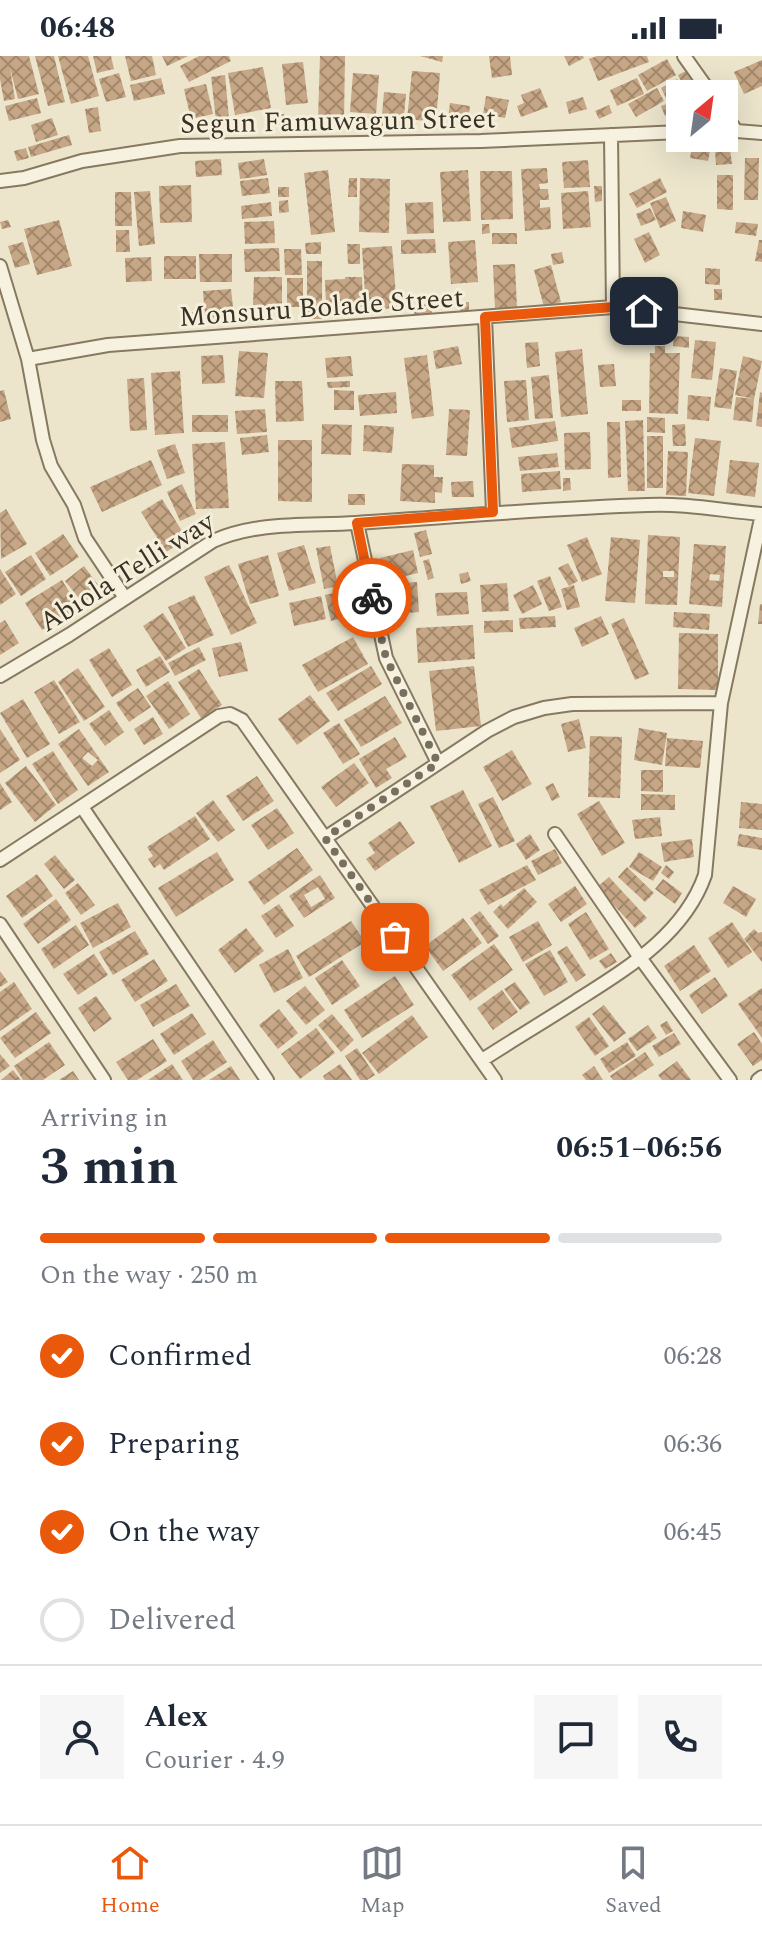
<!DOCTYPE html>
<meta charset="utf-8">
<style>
:root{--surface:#fff;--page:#f6f6f7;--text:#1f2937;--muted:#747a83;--line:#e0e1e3;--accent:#ea580c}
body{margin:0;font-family:Spectral,serif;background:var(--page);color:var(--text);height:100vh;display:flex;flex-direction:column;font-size:30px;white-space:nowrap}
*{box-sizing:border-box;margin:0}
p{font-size:26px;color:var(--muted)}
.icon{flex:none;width:44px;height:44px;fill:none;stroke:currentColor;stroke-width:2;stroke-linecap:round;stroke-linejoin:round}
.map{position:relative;height:1024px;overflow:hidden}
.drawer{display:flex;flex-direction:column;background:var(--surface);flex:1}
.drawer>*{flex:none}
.needle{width:52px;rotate:29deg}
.buttons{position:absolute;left:666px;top:24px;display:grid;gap:16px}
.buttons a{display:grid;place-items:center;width:72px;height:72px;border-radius:0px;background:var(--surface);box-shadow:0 8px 32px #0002;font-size:40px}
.pin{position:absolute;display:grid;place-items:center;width:68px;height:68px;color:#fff;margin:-34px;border-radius:16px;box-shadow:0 4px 12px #0006}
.courier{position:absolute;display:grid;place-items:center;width:80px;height:80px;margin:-40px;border:6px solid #ea580c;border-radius:50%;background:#fff;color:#222;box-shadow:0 2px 10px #0007}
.head em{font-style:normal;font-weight:700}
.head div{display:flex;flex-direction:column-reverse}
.head{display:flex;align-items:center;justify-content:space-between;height:136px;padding:0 40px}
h1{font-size:52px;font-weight:700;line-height:60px}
.bar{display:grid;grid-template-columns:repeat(4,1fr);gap:12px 8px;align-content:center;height:96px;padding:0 40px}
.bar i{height:10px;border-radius:6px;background:var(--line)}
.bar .active{background:var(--accent)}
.bar p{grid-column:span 4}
.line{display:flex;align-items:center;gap:20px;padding:0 40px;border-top:2px solid var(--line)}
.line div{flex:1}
.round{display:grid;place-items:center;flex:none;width:84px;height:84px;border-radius:0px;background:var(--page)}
ol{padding:0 40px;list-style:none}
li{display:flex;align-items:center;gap:24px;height:88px}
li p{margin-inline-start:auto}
li .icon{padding:8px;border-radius:50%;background:var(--accent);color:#fff;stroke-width:4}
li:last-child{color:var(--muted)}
li i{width:44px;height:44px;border:4px solid var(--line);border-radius:50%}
.status{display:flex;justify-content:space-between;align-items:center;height:56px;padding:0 40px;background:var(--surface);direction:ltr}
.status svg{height:22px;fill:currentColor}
.tabs{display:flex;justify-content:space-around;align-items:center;height:112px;border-top:2px solid var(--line);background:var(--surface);font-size:22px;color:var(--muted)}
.tabs a{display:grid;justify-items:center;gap:4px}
.tabs .active{color:var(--accent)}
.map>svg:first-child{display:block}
.building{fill:url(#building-cross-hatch);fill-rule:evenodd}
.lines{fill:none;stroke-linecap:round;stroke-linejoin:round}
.street-casing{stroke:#877961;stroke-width:16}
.street{stroke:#f7f2df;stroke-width:12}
.done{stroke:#786f5e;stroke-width:8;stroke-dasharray:0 14.4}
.route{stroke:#ea580c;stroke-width:10}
.labels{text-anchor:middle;stroke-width:6;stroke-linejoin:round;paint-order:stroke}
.street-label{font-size:28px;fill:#3a3023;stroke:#f4efdb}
</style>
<div class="status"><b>06:48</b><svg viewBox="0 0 49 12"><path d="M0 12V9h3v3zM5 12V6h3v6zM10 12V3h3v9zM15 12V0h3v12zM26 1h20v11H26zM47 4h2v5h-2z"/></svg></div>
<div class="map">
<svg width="762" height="1024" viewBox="0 0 762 1024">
<defs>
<pattern id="building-cross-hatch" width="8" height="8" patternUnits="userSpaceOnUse" patternTransform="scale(2)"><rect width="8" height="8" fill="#c6a685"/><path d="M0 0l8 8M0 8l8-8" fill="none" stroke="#a2886c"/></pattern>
</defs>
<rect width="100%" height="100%" fill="#ece5cc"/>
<!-- building -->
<path class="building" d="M0,0H29L39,38L18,43L10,12L15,43L4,45L0,23Z
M35,0H54L65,46L48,50Z
M58,0H88L99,40L71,48Z
M93,0H111L114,13L97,17Z
M125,0H152L156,19L131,25Z
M162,0H188L167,10Z
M199,0H229L231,5L189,26L180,10Z
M320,0H345L344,65L318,64Z
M420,0H443L442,6Z
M489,0H510L512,19L492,22Z
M564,0H583L584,2L569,10Z
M597,0H647L649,6L598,25L589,3Z
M667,3L676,19L647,35L638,19Z
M762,4V30L744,38L734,16Z
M303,6L308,47L286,49L282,8Z
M263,11L271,52L235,59L228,17Z
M412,15L440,17L436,66L407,63Z
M686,15L696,32L687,37L678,19Z
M119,17L126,41L106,46L99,23Z
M353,17L379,19L376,58L350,56Z
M225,19L229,63L216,64L211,21Z
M161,22L165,38L134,45L130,29Z
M637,22L644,38L617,50L610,34Z
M677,23L685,37L668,46L661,32Z
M206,28L213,58L191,63L184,33Z
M540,32L548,51L521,61L517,50L524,47L521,39Z
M657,32L664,45L636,61L628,48Z
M384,36L406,38L403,72L381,70Z
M486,40L509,44L505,62L483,58Z
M583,41L587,53L569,58L566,46Z
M37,42L41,57L9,65L5,50Z
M680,42V68L671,46Z
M450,47L470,50L468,66L448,63Z
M670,47L674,56L665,60L661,50Z
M609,49L612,57L599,63L595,55Z
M98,51L101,75L89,77L85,53Z
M284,58L286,68L277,69L275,59Z
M349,60L374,61V69L349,68Z
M52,62L58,79L36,86L31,69Z
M69,79L72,89L31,101L28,91Z
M26,92L29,102L17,105L14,95Z
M692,92L710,95L708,105L690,102Z
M730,93L732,108L716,109L715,95Z
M745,102H759L758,144H744Z
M221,103L222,119L196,121L195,105Z
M264,103L267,119L240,123L238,107Z
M588,104L590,131L564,132L562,106Z
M547,112L548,127L539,128L540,133H548L549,144H540V152L550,151L551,173L525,175L521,113Z
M328,114L335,176L311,179L304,117Z
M468,114L471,165L443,166L440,116Z
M480,115H512L513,163L481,164Z
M717,119H733V154L717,153Z
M268,122L270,137L242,140L240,125Z
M349,122H357V141H348Z
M360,122L390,123L389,177L359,176Z
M660,122L667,136L637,152L629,138Z
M191,129L192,166L160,167L159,130Z
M594,130H602V145L595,146Z
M278,131H289V141H278Z
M150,135L155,188L139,190L134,136Z
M588,135L591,171L563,173L561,137Z
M115,136H131L132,170H115Z
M666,141L676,165L660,172L650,147Z
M288,144L289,156L279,157V145Z
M271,146L272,160L242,163L241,150Z
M433,146L434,177L407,178L405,147Z
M650,152L656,164L641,170L636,158Z
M683,155L706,159L703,176L681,172Z
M8,164L11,171L2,173L0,166Z
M59,164L72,210L37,219L24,173Z
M274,165L275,187L245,188L244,166Z
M736,166L758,168L756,180L735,177Z
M482,168H489L490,177L482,178Z
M116,174H129L130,196H116Z
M649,176L660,199L645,207L634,183Z
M492,177H517V188H492Z
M435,183L436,197L401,198V184Z
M475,184L478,226L451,228L448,186Z
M759,184H762V206L755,205Z
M23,186L30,208L15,212L8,190Z
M321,186V198H306L305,187Z
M347,188H360V208H348Z
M392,190L397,252L366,254L362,192Z
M279,192L280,215L245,216L244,193Z
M284,193H301L302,219H285Z
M562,196L564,207L553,209L551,198Z
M199,198H232V226H200Z
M164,200H196V223H164Z
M151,201L152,225L126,226L125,202Z
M307,205H322V263H307Z
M515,208L517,252L495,253L493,209Z
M551,209L561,246L544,251L534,214Z
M705,212L720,213V229L705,228Z
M254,221H282V251L253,250Z
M345,221H362L363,251L326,249L325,224L345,223Z
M287,222H303V251H287Z
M231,233L234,260L205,262L203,235Z
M714,233H722V244H714Z
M459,246H469V255H460Z
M431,248L432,260L415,262L413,249Z
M201,255L202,269L191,271L189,257Z
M674,280L689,281V292L673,290Z
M695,284L716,286L712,324L691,322Z
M538,286L540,310L527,312L525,287Z
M458,290L462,308L436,313L433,295Z
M655,290H665V297H680L678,358L649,357L650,297H655Z
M582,293L588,358L561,361L555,296Z
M239,295L268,297L264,342L235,340Z
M223,299L225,327L202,328L201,300Z
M427,299L434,360L412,363L404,302Z
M351,300L353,320L327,322L325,302Z
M743,300L762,305L754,343L735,339Z
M614,308L616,330L600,331L598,309Z
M720,312L737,315L731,353L714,351Z
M180,315L184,377L155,379L151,317Z
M549,319L553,362L535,363L531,321Z
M144,322L147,374L130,375L127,323Z
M526,324L529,364L507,366L504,325Z
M275,325H302L304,365L276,366Z
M350,325V331L328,332L327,326Z
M4,334L11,363L0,366V335Z
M334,334L354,335V354H334Z
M396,336L397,357L360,360L358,339Z
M760,336L762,337V371L756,370Z
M688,339L711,341L709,365L687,363Z
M736,341L754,343L752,366L733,364Z
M622,344H641V355H622Z
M265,353L267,376L237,378L235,355Z
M449,353L470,354L467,400L446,399Z
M192,359H228V376H192Z
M647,361L665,362V377L647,376Z
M643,364L645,435H628L625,365Z
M555,365L558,385L512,392L509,372Z
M607,366H620L621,421L608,422Z
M322,368L352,369L351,399L321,398Z
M685,368L686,390H673L672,369Z
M364,369L394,371L392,397L363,395Z
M590,376L591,413L565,414L564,377Z
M267,379L269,396L242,399L240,382Z
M647,380H663V432H647Z
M695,382L721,385L714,440L688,437Z
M278,384H312V446L278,445Z
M225,386L229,452L196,453L192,388Z
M175,388L185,417L167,423L157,394Z
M668,395L688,396L686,440L666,439Z
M557,397L559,411L520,415L518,401Z
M151,404L162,429L102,456L90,431Z
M730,404L759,407L755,441L726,437Z
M402,408L434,409V421H443L442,437L435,436V447L400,445Z
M560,415L561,433L522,436L521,418Z
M563,422H570L571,434L563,435Z
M473,425L474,441H452L451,426Z
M182,428L196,458L180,465L167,436Z
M348,438H365V449H348Z
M162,443L187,483L166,496L141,456Z
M6,453L27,488L1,503L0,457Z
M426,474L432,498L420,501L414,477Z
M63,478L79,501L50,520L35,497Z
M648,479L680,481L677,549L645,548ZM663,515H674V521H663Z
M587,481L602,518L582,526L567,489Z
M611,481L640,484L635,547L605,545Z
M694,488L726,490L722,551L689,548ZM710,518L720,519L719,525L709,524Z
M304,489L316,527L289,535L277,497Z
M330,490L338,530L324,533L316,492Z
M413,494L418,517L385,525L380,502Z
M31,499L46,523L21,540L5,516Z
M268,499L279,540L250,548L238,508Z
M429,503L434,522L428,524L423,505Z
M568,507L578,525L569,530L558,512Z
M229,509L257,567L231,579L204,521Z
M84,510L101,533L83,547L65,525Z
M0,513L16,538L0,549Z
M468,516L471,525L461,528L459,518Z
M550,520L562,551L549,555L537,525Z
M62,524L79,552L42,574L25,547Z
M417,526L419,556L395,558L393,528Z
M507,527L509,555L482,556L480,529Z
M533,529L542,548L522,558L513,539Z
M574,529L580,551L567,554L561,533Z
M347,534L353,559L331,565L325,539Z
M467,536L469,558L437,560L435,537Z
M194,539L214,579L188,591L168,551Z
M321,540L326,563L294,570L289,547Z
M760,548H762V568H758Z
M674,556L710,558L709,574L673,571Z
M163,557L186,592L166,605L143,570Z
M555,560L556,571L520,573L519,562Z
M601,560L609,578L582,591L574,572Z
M624,562L649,618L635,624L611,568Z
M5,564L19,587L0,599V567Z
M513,564V576L484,577V565Z
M473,569L475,603L418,607L416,572Z
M679,577L718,578V634L678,633Z
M353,581L368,608L318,636L302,609Z
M241,586L248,615L219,621L212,592Z
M199,591L206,604L175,620L168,607Z
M109,592L132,629L112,641L89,604Z
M160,600L170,616L146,631L136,614Z
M371,610L382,628L338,655L326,637Z
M474,610L481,670L436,675L429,615Z
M78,612L105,651L84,665L58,626Z
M199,613L222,649L201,662L178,626Z
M54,624L80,666L59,678L34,636Z
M168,625L190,658L169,673L146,640Z
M138,632L151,651L129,666L116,647Z
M310,639L330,665L297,689L278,663Z
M385,640L402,667L361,691L344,664Z
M23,643L50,688L27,702L0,657Z
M109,654L124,676L105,690L89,668Z
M153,661L163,678L144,689L134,673Z
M579,663L586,692L568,696L561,668Z
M339,667L360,698L343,708L323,677Z
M639,672L667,677L662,709L634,704Z
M0,673L20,704L0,717Z
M79,673L109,716L88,730L58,688ZM88,696L98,704L92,710L82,702Z
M590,680L622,681L620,742L588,741Z
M395,681L407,701L386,713L392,722L376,732L359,703Z
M667,682L703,685L700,712L665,710Z
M512,694L532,728L502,745L483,711Z
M53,695L78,734L58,748L32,708Z
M354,707L369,727L336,751L321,731Z
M26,710L56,749L35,766L5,727Z
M641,714H663V736L641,735Z
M257,720L274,745L243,765L226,740Z
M0,727L12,746L0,754Z
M553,727L560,741L552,745L545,731Z
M463,734L492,790L459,807L430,750Z
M641,738L675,739V754H641Z
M493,741L515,785L499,792L478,748Z
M213,744L235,774L218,786L196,757Z
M599,745L625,787L602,800L577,758Z
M741,746L762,748V774L739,772Z
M277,752L294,777L268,794L251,769Z
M195,760L210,783L164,814L160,808L154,812L148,803L153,800L147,791Z
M660,761L662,780L635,783L632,764Z
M400,765L415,787L375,815L366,803L375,797L368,787Z
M530,778L540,794L526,804L516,788Z
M739,778L762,782V794L737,790Z
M692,783L694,801L664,806L661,787Z
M297,792L313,814L264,849L248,826Z
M555,793L562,807L538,819L531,805Z
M217,796L234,824L176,861L158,832Z
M639,796L662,811L653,825L629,811Z
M55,799L75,824L64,833L44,808Z
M527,809L536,824L488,849L479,834Z
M666,809L674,816L669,823L661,817Z
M627,811L654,837L645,846L618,821Z
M37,818L53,840L22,862L6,840Z
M320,819L335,842L304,862L289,840ZM318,831L325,843L311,851L304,839Z
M609,821L647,862L635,872L597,831Z
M663,823L682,837L675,848L655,833Z
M78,827L95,849L81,859L65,837Z
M575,830L587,848L561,866L548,848Z
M733,830L756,843L746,861L723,847Z
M524,832L537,846L508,873L493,856L501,848L503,851Z
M56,843L71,864L38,888L23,868Z
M118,847L131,871L93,892L80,867Z
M279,848L294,870L276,882L261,860Z
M480,855L499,880L488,888L470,862Z
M586,856L609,893L590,904L568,868Z
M463,862L482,887L443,915L425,890Z
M351,865L365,886L309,921L296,900Z
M538,865L552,889L523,906L509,881Z
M732,866L752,896L728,912L708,882Z
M76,869L89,889L54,913L41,893Z
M246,872L264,895L235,917L218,894Z
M754,873L758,877L762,876V906L744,883Z
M135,875L149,898L113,919L99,896Z
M494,888L513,914L470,945L451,919Z
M694,889L711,915L680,935L664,910Z
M567,890L586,919L576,926L557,896Z
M288,893L303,922L274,937L259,909Z
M550,894L568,926L544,940L525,908Z
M611,897L617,906L605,913L599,905Z
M94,898L108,919L78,939L63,918Z
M154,903L168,925L135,946L121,924Z
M342,904L360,930L332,949L315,922Z
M0,915L8,926L0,931Z
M395,920L414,949L362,982L344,954Z
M715,921L728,940L702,958L689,939Z
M14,926L32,953L0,975V936Z
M515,926L530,947L520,954L504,933Z
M176,928L190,950L153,971L140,949Z
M305,930L325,954L306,969L286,945Z
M762,932V982L738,948Z
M502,934L518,956L493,974L477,952Z
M96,940L112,963L94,976L78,952Z
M604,949L626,977L614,986L592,958Z
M279,953L298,977L278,993L259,969Z
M36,956L51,977L15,1002L0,982Z
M192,957L206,978L174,999L160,978Z
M332,958L354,984L341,996L318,969Z
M412,959L428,981L379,1018L362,997Z
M589,961L609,990L595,1000L575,971Z
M667,965L673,975L666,979L660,969Z
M648,969L657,982L637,995L628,983Z
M316,972L335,997L300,1023L281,998Z
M754,976L762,988V1004L753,1010L737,988Z
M674,977L681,988L659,1001L652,990Z
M153,983L167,1005L137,1024H128L116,1006Z
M213,984L227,1006L200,1024H193L181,1005Z
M49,986L65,1009L43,1024H23L14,1010Z
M627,986L636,1000L609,1017L600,1003Z
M357,992L375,1019L367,1024H360L345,1000Z
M645,996L654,1009L631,1024H613L610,1020Z
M0,998L10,1010L0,1017Z
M677,1005L691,1024H662L658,1019Z
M172,1008L183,1024H148Z
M340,1008L352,1024H325L323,1020Z
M231,1010L240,1024H209Z
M594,1010L603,1024H586L582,1019Z
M13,1014L21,1024H1Z
M73,1015L79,1024H59Z"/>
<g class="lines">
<!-- street casing -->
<g class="street-casing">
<path id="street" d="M684,0L711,38
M724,58L735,73
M724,74L762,77
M611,79L613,251
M0,125L24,122L82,105L180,90L481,85L680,76
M0,210L28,303L43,384L51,410L74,449L85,482L125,542
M485,261L493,456
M28,303L108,289L613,251L762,268
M357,467L386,602L438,707
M0,620L69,579L213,485C259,465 307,470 356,467C453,461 550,452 647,449C685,447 724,455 762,458
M82,751L267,1024
M555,778L641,903L730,1024
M325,782L487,675L514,661L544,652L572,648L721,647
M0,804L219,660L230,658L242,664L495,1024
M0,868L104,1024
M482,1004C513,984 545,965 576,945C626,913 684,879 705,819L721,647L762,458
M758,1024L762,1021"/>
</g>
<!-- street -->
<use href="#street" class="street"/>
</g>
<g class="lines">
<!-- done -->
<path class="done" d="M372,542L386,602L438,707L325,782L395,881"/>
<!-- route -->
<path class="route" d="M372,542L357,467L493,456L485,261L613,251L644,255"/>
</g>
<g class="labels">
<!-- street labels -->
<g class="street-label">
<text transform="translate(338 64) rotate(-1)" y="10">Segun Famuwagun Street</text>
<text transform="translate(321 250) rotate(-4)" y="10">Monsuru Bolade Street</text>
<text transform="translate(126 515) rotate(-32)" y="10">Abiola Telli way</text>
</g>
</g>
</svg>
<div class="buttons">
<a><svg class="needle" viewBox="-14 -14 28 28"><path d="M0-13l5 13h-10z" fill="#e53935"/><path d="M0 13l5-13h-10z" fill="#747a83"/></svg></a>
</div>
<div class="pin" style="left:395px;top:881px;background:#ea580c"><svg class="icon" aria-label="bag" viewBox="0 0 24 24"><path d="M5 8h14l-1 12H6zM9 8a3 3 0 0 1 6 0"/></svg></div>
<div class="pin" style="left:644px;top:255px;background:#1f2937"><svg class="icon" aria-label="home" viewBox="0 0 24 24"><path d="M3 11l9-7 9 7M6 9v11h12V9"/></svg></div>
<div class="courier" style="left:372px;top:542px"><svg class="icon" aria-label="bike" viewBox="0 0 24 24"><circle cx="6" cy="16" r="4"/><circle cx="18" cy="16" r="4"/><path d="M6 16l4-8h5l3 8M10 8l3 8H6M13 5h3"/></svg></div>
</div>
<section class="drawer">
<div class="head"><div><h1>3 min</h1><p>Arriving in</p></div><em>06:51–06:56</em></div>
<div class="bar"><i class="active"></i><i class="active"></i><i class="active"></i><i></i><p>On the way · 250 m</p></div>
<ol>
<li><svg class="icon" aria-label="check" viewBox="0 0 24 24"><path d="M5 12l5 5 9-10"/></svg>Confirmed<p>06:28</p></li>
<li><svg class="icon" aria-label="check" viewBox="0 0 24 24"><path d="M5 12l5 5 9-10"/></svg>Preparing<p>06:36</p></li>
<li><svg class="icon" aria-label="check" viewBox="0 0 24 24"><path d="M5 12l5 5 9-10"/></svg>On the way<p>06:45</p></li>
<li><i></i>Delivered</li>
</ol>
<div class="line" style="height:144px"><a class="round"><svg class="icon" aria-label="person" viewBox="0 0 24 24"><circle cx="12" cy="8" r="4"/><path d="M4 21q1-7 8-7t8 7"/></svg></a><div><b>Alex</b><p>Courier · 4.9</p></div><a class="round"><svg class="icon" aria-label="chat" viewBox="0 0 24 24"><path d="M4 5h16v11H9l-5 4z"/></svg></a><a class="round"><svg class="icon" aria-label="phone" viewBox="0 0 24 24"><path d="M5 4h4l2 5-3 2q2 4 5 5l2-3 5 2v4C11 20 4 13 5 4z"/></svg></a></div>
</section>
<nav class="tabs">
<a class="active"><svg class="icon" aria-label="home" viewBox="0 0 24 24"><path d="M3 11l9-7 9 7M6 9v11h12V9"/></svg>Home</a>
<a><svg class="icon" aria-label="map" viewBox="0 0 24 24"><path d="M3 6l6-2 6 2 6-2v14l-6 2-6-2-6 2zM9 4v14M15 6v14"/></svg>Map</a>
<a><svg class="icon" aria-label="saved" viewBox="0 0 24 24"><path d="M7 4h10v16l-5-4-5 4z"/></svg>Saved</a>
</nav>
